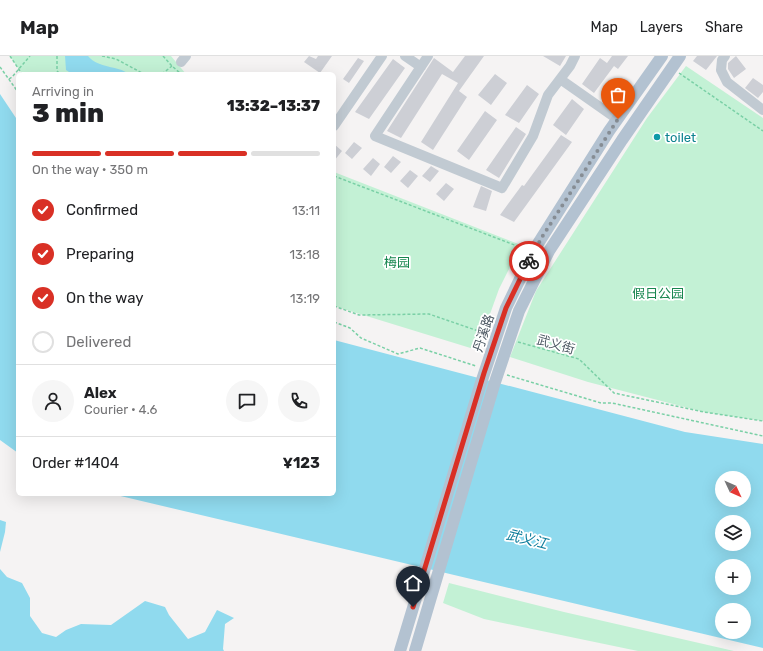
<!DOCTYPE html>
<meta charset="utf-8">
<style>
:root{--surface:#fff;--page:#f6f6f6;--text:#202124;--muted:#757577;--line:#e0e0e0;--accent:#d93025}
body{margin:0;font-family:Rubik,"Noto Sans SC",sans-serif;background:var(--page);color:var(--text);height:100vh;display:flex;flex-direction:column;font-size:15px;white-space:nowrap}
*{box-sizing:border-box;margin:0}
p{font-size:13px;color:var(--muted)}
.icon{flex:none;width:22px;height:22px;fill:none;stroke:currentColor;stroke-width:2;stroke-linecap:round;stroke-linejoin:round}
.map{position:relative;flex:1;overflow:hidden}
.panel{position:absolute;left:16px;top:16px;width:320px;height:424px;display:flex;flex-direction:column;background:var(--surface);border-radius:6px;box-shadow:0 4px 16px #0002}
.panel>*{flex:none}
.needle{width:26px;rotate:134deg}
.fabs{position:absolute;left:715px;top:415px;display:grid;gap:8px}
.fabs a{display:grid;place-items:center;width:36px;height:36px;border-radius:50%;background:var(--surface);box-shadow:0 4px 16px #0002;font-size:20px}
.pin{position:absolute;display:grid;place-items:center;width:34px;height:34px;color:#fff;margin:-41px -17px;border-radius:50% 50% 50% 0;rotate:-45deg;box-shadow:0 0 4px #0007}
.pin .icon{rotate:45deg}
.courier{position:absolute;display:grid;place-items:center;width:40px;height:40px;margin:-20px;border:3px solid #d93025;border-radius:50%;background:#fff;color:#222;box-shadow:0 1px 5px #0007}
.headline em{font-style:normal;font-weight:800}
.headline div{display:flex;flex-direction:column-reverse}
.headline{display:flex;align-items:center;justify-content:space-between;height:68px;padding:0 16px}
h1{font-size:26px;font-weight:800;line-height:30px}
.bar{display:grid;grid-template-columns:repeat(4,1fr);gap:6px 4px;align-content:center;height:48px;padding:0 16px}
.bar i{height:5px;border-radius:3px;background:var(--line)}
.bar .active{background:var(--accent)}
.bar p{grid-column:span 4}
.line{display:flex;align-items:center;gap:10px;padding:0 16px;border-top:1px solid var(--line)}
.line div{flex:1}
.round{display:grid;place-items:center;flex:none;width:42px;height:42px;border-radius:21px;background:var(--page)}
ol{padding:0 16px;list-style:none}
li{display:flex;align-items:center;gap:12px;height:44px}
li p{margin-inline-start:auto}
li .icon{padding:4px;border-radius:50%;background:var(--accent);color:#fff;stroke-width:4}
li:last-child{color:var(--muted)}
li i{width:22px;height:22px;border:2px solid var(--line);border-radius:50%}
header{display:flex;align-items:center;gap:24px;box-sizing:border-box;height:56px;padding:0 20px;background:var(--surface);border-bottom:1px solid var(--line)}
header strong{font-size:19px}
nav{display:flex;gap:22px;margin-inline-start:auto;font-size:14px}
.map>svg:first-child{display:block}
.green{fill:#c3f1d5}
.water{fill:#90daee;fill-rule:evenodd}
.building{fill:#cdcfd5}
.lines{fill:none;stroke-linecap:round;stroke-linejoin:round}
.path{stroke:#7ad0a6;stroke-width:1.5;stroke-dasharray:3 2;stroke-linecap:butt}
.minor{stroke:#c1cad2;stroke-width:10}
.major{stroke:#b3c2d1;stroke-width:12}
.done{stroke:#868d94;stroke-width:4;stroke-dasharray:0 7.2}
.route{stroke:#d93025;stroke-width:5}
.culture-dot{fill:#0f9aa8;stroke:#fff;stroke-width:1.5}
.labels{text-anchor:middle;stroke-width:3.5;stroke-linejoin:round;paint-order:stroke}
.culture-label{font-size:13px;fill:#0d838f;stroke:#fff;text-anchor:start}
.park-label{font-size:13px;fill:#17864f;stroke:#fff}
.street-label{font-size:13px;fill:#4a5661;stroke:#fff}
.water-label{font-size:14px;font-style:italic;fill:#0c7c9b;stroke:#fff}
</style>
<header>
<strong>Map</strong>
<nav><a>Map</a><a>Layers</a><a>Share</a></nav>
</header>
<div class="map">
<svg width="763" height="595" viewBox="0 0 763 595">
<rect width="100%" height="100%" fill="#f5f3f3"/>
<!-- green -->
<path class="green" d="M10,0H171L186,18H22Z
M686,10L763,62V365L704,356L588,326L510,301L536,235L647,62Z
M334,116L521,189L499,233L477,294L334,250Z
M449,527L564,556L734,595H638L484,563L443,547Z"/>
<!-- water -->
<path class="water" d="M65,0H88C99,13 117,9 129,18H72L66,14Z
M0,38L18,65V397L0,384Z
M334,284L685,376L763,388V592L112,438H334ZM722,422H744V444H722ZM722,466H744V488H722ZM722,510H744V532H722ZM722,554H744V576H722Z
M0,464L6,466L5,476L0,496Z
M0,513L7,521L22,527L30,542V560L42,577L56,581L66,574L81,568L111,569L145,545L165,551L169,559L188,583L205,576L217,554L234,562L225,568L223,593L224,595H0Z"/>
<!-- building -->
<path class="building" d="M309,0L316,3L318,0H332L320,17L304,6Z
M465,0H484L459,35L467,41L433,94L421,86L458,27L442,18L401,82L387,75L434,2L453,16Z
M543,0H566L560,10Z
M612,0H628L618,13L614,10L594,37L582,28L600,2L607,7Z
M697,0H717L706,14L693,5Z
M736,0L746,13L734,22L728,13V7Z
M358,2L364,5L349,27L343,23Z
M393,3L405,12L369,63L355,56Z
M495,18L507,27L491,49L478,39Z
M753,22L763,29V36L758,42L745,32Z
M527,29L539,38L519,67L505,59Z
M572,43L584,53L566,79L553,69Z
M485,55L497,64L469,104L457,95Z
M516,71L526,78L499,122L486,114Z
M561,79L572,86L514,166L500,159L522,129L524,130Z
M354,86L362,92L352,103L345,97Z
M334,88L342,95L334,105Z
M393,100L401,106L391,117L384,111Z
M373,102L380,108L371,120L363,113Z
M431,110L439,115L430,126L422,120Z
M410,114L418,120L408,132L400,125Z
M446,127L454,133L444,145L436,138Z
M481,130L492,135L486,155L473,151Z"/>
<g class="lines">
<!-- path -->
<path class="path" d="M10,0L22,18
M57,0V15L60,18
M102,0L116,3L144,18
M163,0L172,10L181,18
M0,11L18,36
M679,17L763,75
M162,18L172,10
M9,23L12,21L30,0
M334,120L525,193
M334,250L359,259L429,258L487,278
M334,266L350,272L361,282L398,298L420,292L476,310
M518,286L579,303L614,337L704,356L763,365
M507,319L601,347H612L763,380"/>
<!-- minor -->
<path class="minor" d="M405,0L421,11
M428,0L375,80L502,132L533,80L548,39L570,10L575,0
M725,0L722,4L721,14L727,26L763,54
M181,6L186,0
M560,23L617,63
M334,70L382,0"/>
<!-- major -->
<path class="major" d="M400,595L480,330L506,252L534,194L609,75L662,0
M415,595L494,329L519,255L549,195L622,84L680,0"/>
</g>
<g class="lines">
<!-- done -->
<path class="done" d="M529,205L542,181L618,63"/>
<!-- route -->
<path class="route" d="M413,551L484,317L506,252L529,205"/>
</g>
<!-- markers -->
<circle class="culture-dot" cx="657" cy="81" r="4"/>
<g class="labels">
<!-- culture labels -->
<g class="culture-label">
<text x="665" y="86">toilet</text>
</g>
<!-- park labels -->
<g class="park-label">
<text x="397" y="211">梅园</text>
<text x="658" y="242">假日公园</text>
</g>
<!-- street labels -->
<g class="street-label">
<text transform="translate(483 277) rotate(-71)" y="5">丹溪路</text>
<text transform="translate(556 288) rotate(16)" y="5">武义街</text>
</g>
<!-- water labels -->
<g class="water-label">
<text transform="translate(527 483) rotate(14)" y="5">武义江</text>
</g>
</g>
</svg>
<div class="fabs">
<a><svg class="needle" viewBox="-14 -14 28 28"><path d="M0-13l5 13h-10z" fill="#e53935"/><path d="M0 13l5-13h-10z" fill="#757577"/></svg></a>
<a><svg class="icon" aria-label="layers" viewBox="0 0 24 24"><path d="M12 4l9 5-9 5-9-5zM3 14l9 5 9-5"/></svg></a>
<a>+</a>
<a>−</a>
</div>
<div class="pin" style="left:618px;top:63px;background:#ea580c"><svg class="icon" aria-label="bag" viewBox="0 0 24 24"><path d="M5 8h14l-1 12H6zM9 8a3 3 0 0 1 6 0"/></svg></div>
<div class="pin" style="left:413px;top:551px;background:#1f2937"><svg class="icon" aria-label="home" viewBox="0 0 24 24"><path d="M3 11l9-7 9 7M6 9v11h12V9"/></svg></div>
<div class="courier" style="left:529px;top:205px"><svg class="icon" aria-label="bike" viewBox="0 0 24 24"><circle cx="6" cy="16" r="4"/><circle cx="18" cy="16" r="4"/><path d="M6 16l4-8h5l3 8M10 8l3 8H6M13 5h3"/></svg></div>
<section class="panel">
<div class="headline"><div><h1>3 min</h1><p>Arriving in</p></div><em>13:32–13:37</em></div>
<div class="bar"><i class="active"></i><i class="active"></i><i class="active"></i><i></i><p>On the way · 350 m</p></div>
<ol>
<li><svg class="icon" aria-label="check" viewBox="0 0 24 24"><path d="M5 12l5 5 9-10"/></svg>Confirmed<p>13:11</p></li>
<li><svg class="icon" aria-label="check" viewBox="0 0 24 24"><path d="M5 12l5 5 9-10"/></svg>Preparing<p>13:18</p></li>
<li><svg class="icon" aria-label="check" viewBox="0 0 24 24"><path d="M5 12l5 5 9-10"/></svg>On the way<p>13:19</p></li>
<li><i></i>Delivered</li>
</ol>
<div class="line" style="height:72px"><a class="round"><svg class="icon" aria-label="person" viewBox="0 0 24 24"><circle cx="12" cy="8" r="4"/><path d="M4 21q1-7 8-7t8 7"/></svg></a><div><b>Alex</b><p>Courier · 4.6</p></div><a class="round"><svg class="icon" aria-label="chat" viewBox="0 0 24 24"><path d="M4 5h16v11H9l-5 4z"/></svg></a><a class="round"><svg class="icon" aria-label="phone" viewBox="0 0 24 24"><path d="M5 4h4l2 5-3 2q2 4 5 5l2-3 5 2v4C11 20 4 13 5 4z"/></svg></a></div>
<div class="line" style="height:52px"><div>Order #1404</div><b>¥123</b></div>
</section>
</div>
